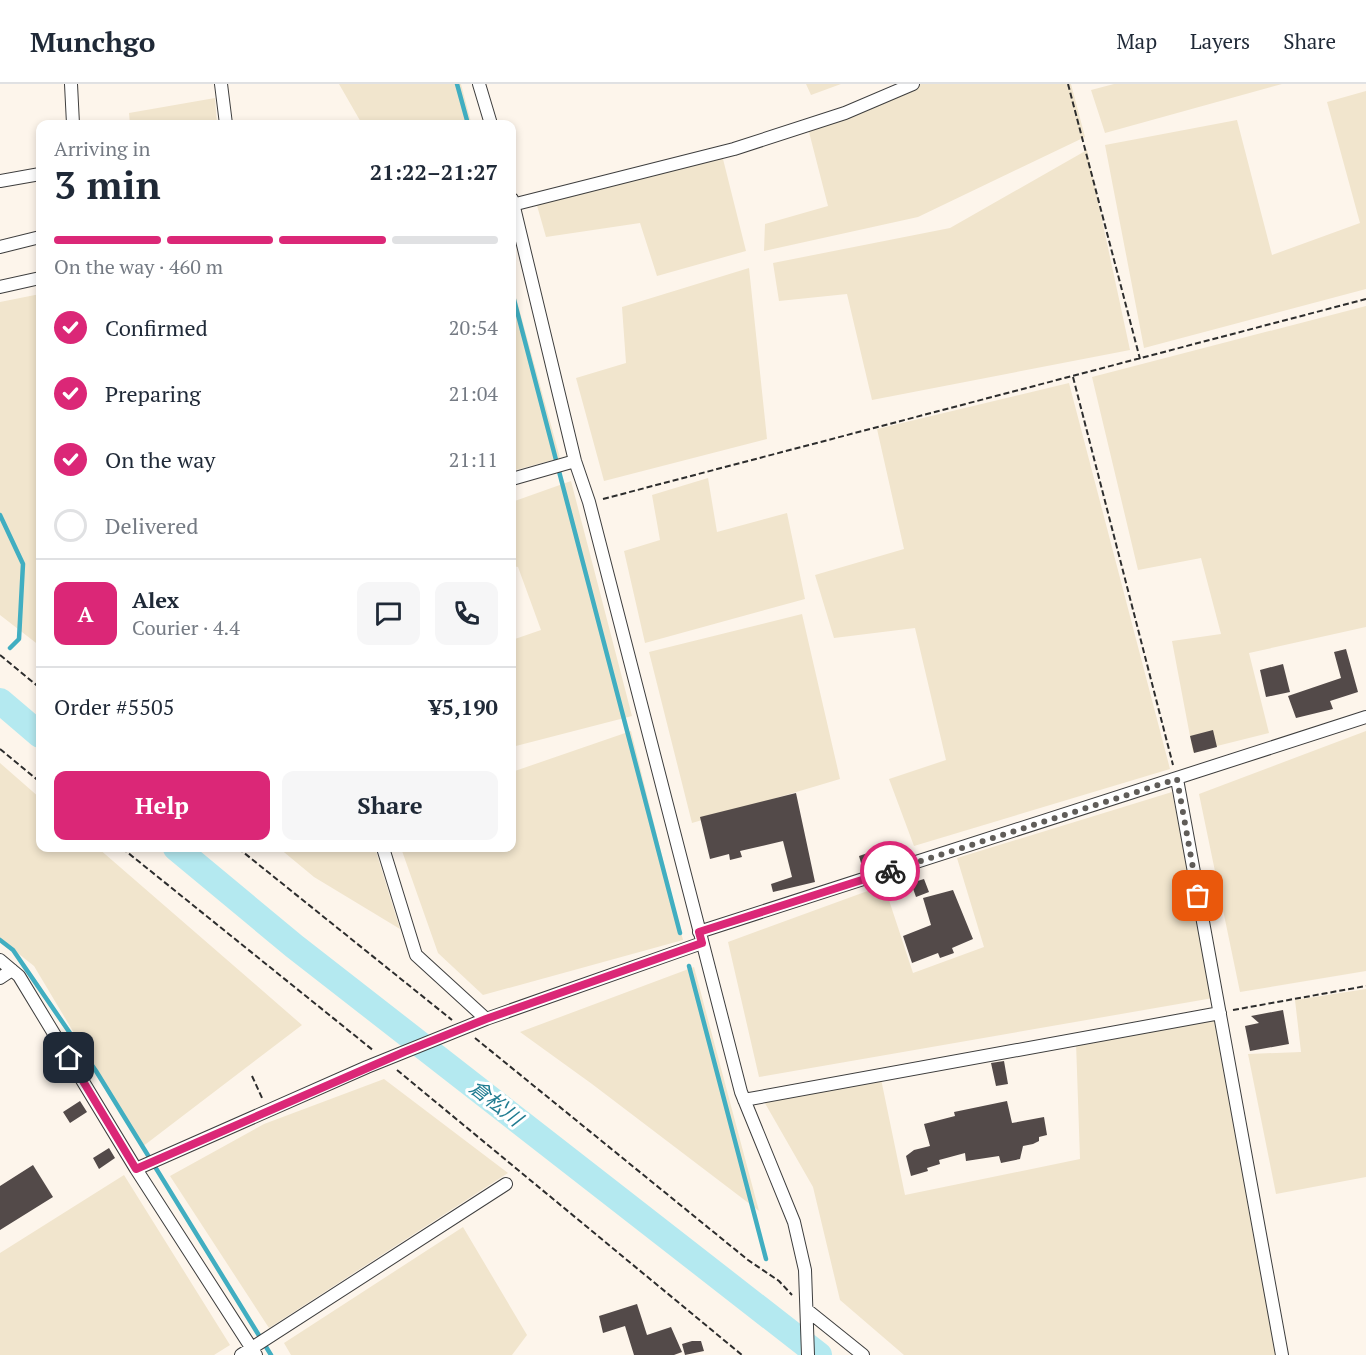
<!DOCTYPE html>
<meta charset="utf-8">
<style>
:root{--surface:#fff;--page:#f6f6f7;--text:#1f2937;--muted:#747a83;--line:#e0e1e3;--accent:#db2777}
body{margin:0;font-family:"PT Serif","Noto Sans JP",serif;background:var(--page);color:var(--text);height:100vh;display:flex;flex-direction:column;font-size:22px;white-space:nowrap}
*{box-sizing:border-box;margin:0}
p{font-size:20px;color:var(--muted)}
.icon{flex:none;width:33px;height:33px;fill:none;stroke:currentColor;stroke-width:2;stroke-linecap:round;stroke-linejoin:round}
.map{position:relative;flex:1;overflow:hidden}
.sheet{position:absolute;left:36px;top:36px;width:480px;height:732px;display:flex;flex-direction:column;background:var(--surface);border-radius:12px;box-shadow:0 3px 9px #0003}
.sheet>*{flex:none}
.pin{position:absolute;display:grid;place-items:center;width:51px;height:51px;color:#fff;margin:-26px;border-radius:12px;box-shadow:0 3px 9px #0006}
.courier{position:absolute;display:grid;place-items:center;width:60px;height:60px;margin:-30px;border:4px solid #db2777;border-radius:50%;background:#fff;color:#222;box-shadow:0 2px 8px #0007}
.overview em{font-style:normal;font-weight:700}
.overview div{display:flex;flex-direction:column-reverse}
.overview{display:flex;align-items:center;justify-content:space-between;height:102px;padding:0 18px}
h1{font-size:39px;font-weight:700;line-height:45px}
.bar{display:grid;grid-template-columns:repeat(4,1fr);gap:9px 6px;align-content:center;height:72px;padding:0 18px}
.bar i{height:8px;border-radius:4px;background:var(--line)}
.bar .active{background:var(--accent)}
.bar p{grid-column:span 4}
.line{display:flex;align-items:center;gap:15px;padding:0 18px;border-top:2px solid var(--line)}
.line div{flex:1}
.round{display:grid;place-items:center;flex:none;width:63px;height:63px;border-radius:12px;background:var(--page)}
ol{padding:0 18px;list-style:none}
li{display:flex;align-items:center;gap:18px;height:66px}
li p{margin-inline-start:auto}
li .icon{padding:6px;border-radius:50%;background:var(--accent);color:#fff;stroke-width:4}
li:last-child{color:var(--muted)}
li i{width:33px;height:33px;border:3px solid var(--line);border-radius:50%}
.primary-button{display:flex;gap:12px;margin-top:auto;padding:12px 18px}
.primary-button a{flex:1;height:69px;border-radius:12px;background:var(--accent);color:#fff;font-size:24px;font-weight:700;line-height:69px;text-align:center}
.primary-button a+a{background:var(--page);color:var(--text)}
header{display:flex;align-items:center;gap:36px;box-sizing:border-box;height:84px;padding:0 30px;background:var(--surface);border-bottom:2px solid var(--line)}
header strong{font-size:28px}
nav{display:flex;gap:33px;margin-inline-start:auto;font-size:21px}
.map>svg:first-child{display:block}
.farmland{fill:#f1e5cd}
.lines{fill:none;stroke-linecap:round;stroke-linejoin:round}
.stream{stroke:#41aec1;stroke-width:4.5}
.river{stroke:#b4e9f0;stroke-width:26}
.building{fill:#534a49}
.minor-casing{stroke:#3e3e3e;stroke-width:14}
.path{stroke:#2d2d2d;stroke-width:2;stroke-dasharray:6 3;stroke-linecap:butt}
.minor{stroke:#fff;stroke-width:12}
.done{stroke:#605d59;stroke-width:6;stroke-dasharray:0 10.8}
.route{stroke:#db2777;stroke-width:8}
.labels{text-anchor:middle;stroke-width:6;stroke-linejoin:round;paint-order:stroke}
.water-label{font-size:20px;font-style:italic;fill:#207c91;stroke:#fff}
</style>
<header>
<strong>Munchgo</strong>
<nav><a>Map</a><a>Layers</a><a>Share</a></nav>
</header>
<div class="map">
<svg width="1366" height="1271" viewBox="0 0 1366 1271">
<rect width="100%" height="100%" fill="#fdf5eb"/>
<!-- farmland -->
<path class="farmland" d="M339,0H461L471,38L465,40H362Z
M806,0H841L811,11Z
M918,0H1071L1085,53L918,133L764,167L765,140L828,122L809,48Z
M1114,0H1282L1105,49L1091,6Z
M1366,7V205L1144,264L1105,61L1237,36L1272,171L1360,139L1327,18Z
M215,14L217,40H130L129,29Z
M1087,66L1130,266L872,316L847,210L779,217L773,179L950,144Z
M722,71L746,167L657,192L640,139L546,153L536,118Z
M749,184L767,355L604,397L576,294L626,279L622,223Z
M512,199L560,374L512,387Z
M40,210V562L0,531V218Z
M1366,222V543L1249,569L1269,649L1193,668L1172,557L1221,550L1201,474L1138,486L1092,293Z
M1069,299L1170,685L914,762L889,695L946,676L915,544L834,554L815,491L904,465L877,345Z
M708,394L717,448L787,429L805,515L645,559L624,467L660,456L652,411Z
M571,397L632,632L512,663V556L541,546L518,483L512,482V418Z
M802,530L840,695L692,739L649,568Z
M631,647L683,856L483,911L438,869L401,764H512V688Z
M1366,647V887L1240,908L1199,710Z
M0,679L40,714V764H98L302,941L142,1063L34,882L0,855Z
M1172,708L1213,914L759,993L728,858L884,801L913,889L984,863L957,774Z
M279,764H375L400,845L314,793Z
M694,883L759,1127L592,1000L520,948Z
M1366,905V1093L1276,1110L1248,970L1301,968L1295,916Z
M1216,929L1277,1271H904L840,1216L813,1103L762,1014L881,995L905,1111L1080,1075L1076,958Z
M384,995L508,1089L269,1244L170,1092L264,1040Z
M124,1091L230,1261L214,1271H0V1169Z
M463,1143L527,1251L512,1271H291L284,1259Z"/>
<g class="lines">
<!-- stream -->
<path class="stream" d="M457,0L468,40
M512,208L680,849
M0,431L23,480L19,555L10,564
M0,856L13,866L96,987L271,1271
M689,882L766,1175"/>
<!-- river -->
<path class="river" d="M0,617L40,651
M176,764L294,862L819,1271"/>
</g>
<!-- building -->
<path class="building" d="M1346,565L1358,608L1330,617L1333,625L1296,634L1288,612L1341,594L1334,568Z
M1283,580L1290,608L1266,613L1260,586Z
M1213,646L1217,663L1194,669L1190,652Z
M796,709L815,798L773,808L771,800L792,793L783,757L740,767L742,773L730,776L729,770L710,775L700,733Z
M894,760L899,775L863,786L859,772Z
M924,795L929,808L916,813L911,799Z
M953,806L973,855L952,864L954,869L940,874L938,869L912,879L903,852L931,841L923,814Z
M1283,926L1289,960L1250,967L1245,942L1259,939L1251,932Z
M1004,977L1008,1000L996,1002L991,979Z
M80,1017L87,1028L70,1039L63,1028Z
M1007,1017L1012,1039L1044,1033L1047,1051L1039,1053V1057L1033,1060L1023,1062L1020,1075L1001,1079L999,1072L966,1077L965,1069L939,1076L940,1080L927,1084L928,1087L911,1092L906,1072L914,1066L930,1062L924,1040L955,1032L954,1028Z
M109,1064L115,1074L99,1085L93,1074Z
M33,1081L53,1113L0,1146V1102Z
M637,1220L647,1251L671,1243L682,1268L674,1271H634L625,1242L603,1249L599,1232Z
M692,1257H701L704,1267L685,1271L682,1260Z"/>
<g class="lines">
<!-- minor casing -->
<g class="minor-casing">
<path id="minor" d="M71,0L73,40
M221,0L226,40
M479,0L491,40
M0,97L40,90
M512,115L575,377L589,418L741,1008L794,1138L805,1186L808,1271
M512,121L734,65L845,29L913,0
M0,163L40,153
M0,203L40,194
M512,395L575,377
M1177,695L1282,1271
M383,764L416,871L486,935
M699,848L1366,633
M0,876L19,892L136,1085L256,1271
M0,894L12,886
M744,1016L1220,929
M136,1085L367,983L486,935L702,859
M807,1226L863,1271
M241,1271L506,1100"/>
</g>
<!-- path -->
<path class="path" d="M1068,0L1140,275
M1073,293L1173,681
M603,415L1366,215
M0,571L40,604
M0,665L40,698
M122,764L374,967
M238,764L452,936
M1233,926L1366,902
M475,954L748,1176L779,1197L792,1211
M397,986L742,1271
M252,992L263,1016"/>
<!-- minor -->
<use href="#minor" class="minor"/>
</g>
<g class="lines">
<!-- done -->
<path class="done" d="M890,787L1177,695L1198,812"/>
<!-- route -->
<path class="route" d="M69,974L136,1085L404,968L486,935L702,859L699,848L890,787"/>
</g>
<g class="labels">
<!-- water labels -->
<g class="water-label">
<text transform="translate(496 1019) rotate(38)" y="7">倉松川</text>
</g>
</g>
</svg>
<div class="pin" style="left:1198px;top:812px;background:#ea580c"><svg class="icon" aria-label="bag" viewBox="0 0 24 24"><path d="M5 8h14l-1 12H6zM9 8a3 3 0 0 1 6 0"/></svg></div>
<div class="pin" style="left:69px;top:974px;background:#1f2937"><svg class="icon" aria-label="home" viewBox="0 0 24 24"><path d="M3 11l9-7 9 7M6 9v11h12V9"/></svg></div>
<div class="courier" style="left:890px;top:787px"><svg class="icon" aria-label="bike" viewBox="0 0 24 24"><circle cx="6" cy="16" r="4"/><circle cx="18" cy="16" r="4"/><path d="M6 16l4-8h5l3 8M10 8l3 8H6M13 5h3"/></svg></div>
<section class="sheet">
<div class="overview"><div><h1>3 min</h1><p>Arriving in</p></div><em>21:22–21:27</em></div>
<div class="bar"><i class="active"></i><i class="active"></i><i class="active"></i><i></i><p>On the way · 460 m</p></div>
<ol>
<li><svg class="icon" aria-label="check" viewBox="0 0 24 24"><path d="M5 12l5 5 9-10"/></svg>Confirmed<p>20:54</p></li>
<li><svg class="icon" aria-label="check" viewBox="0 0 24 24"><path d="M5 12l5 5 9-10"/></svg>Preparing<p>21:04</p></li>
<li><svg class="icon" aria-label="check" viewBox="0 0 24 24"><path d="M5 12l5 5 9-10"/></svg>On the way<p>21:11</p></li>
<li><i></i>Delivered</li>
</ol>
<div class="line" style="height:108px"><b class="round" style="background:var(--accent);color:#fff">A</b><div><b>Alex</b><p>Courier · 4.4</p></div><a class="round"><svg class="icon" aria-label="chat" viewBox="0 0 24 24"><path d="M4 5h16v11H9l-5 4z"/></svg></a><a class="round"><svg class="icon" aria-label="phone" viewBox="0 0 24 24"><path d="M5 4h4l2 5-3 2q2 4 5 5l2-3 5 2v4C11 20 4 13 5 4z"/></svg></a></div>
<div class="line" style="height:78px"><div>Order #5505</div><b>¥5,190</b></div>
<div class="primary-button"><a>Help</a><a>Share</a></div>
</section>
</div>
